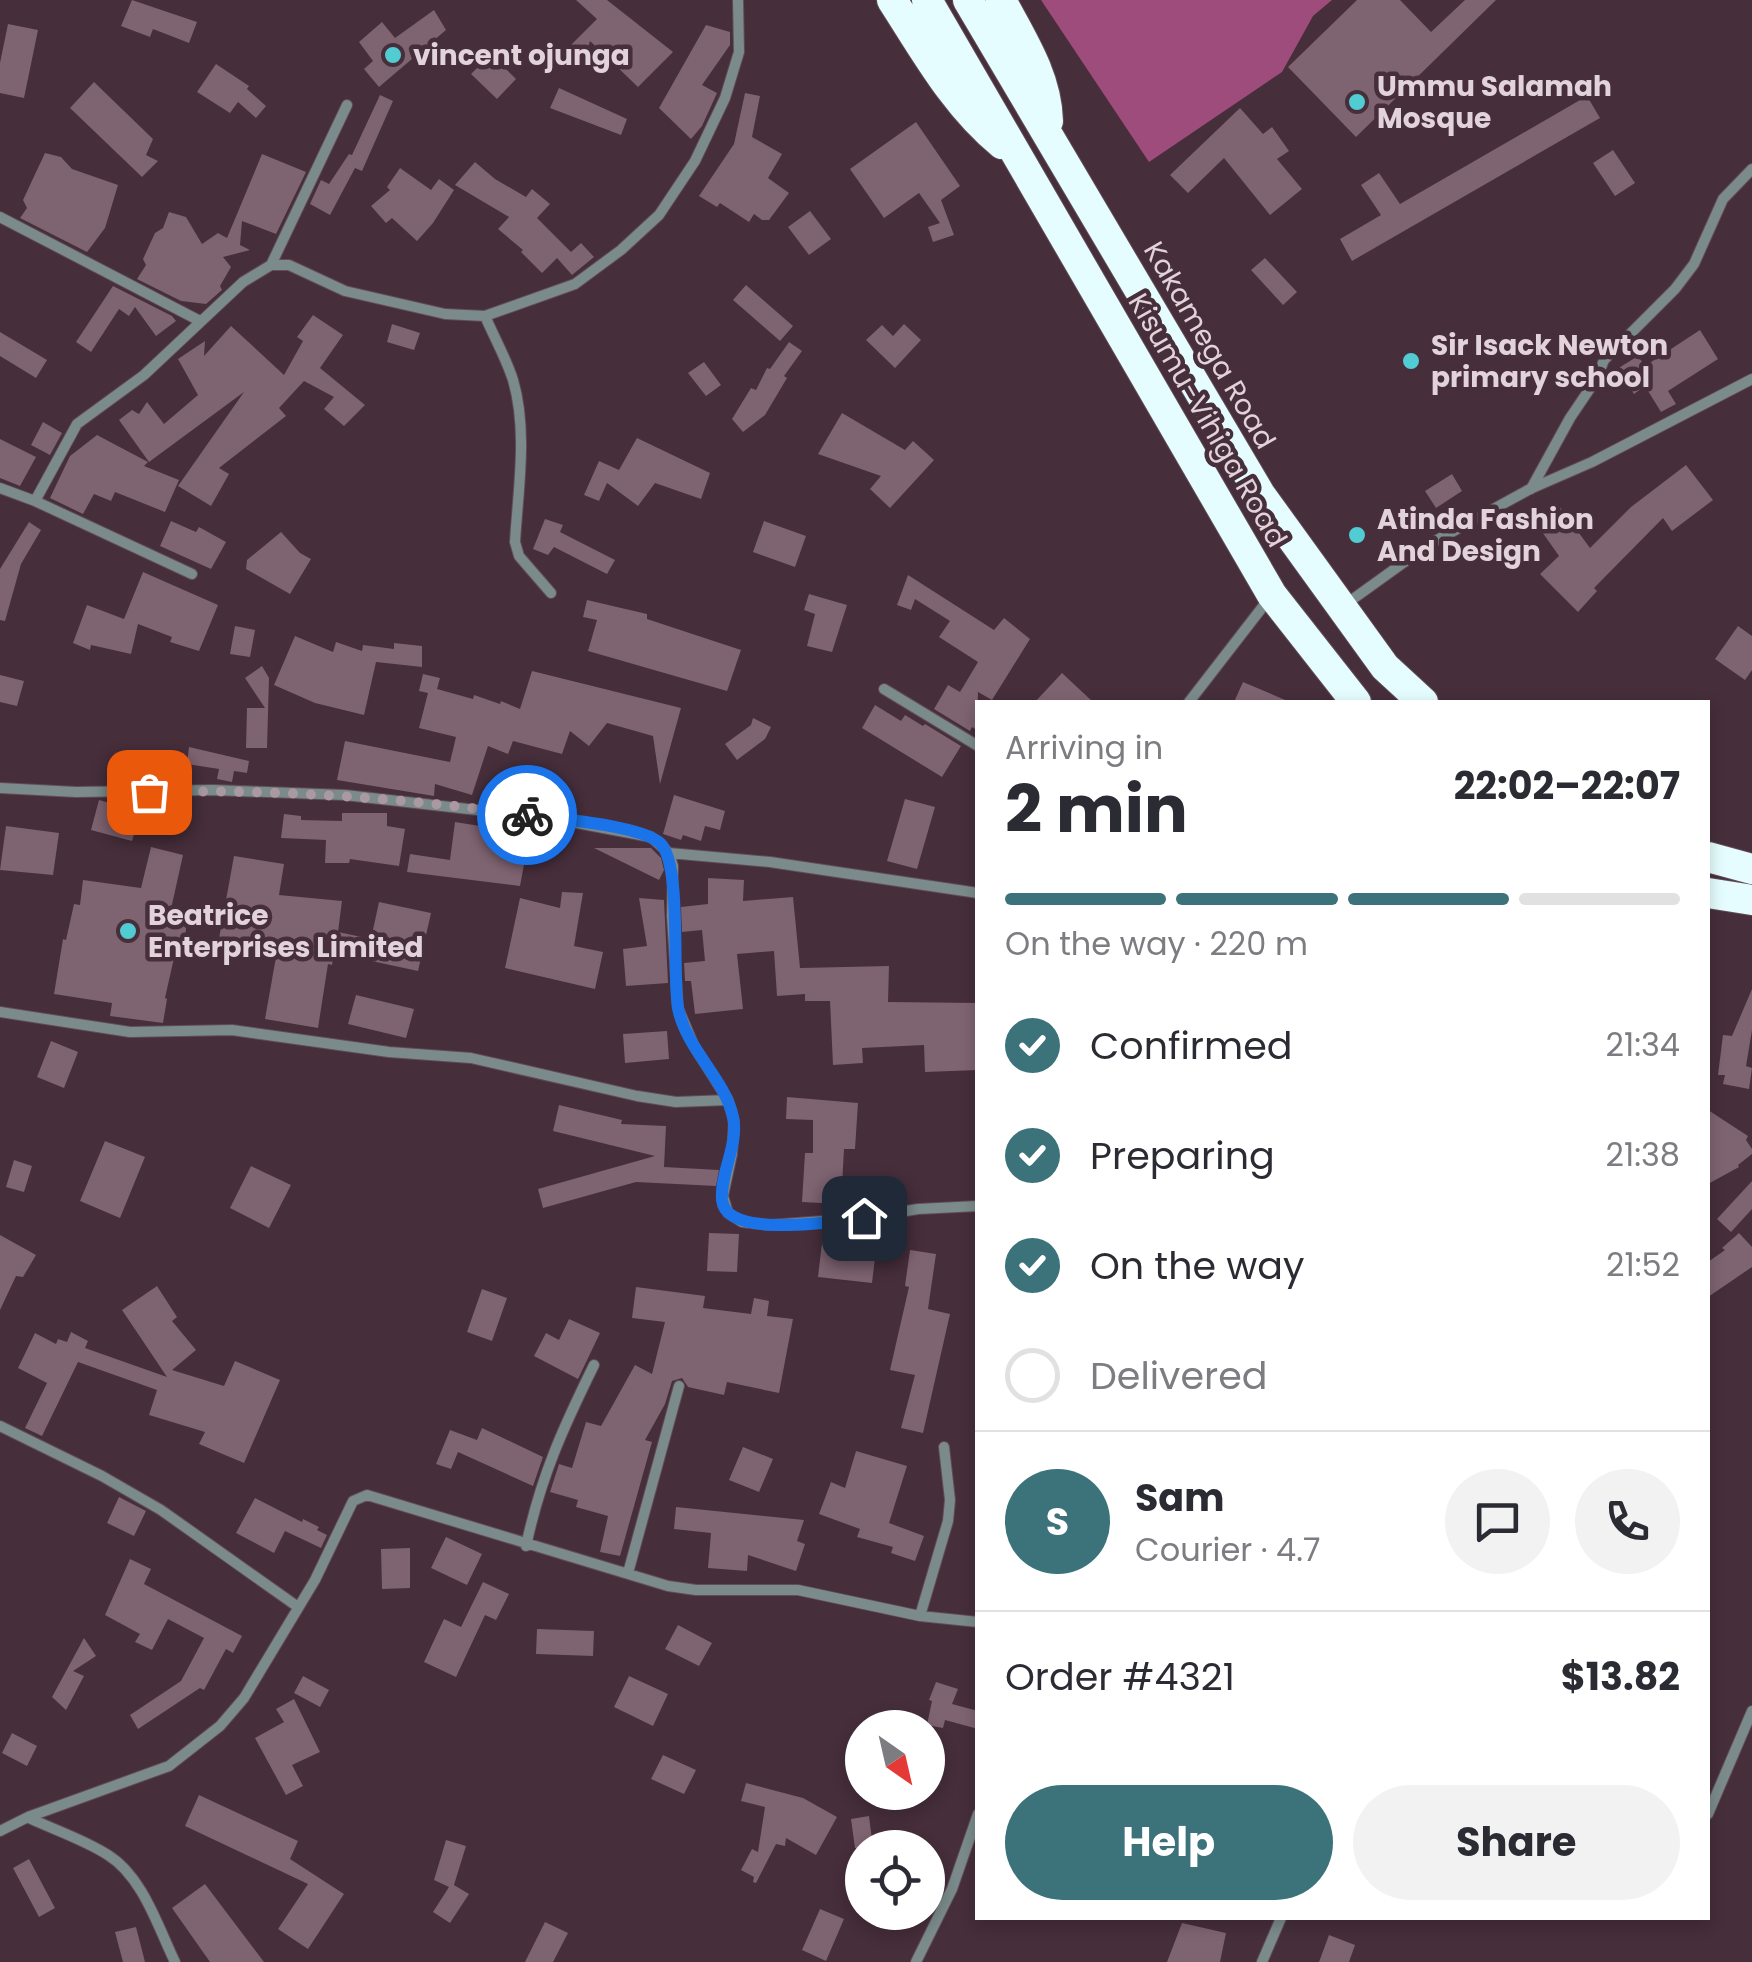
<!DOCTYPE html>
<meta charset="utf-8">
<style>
:root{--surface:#fff;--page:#f2f2f3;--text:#2b2b33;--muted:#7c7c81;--line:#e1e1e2;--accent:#3c737b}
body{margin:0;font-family:Poppins,sans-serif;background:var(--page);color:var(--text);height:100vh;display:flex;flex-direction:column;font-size:38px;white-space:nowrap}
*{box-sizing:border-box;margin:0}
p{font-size:32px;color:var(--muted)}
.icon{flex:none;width:55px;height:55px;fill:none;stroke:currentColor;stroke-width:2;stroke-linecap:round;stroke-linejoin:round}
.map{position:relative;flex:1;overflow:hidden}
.panel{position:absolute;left:975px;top:700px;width:735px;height:1220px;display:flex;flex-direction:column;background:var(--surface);border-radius:0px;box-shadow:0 5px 15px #0003}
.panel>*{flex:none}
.needle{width:65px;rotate:146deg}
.tools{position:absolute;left:845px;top:1710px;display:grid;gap:20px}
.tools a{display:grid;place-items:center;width:100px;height:100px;border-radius:50%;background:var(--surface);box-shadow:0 5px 15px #0003;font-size:50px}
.pin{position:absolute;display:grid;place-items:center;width:85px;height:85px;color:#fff;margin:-42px;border-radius:20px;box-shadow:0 5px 15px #0006}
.courier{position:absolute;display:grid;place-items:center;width:100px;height:100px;margin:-50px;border:8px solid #1a73e8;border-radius:50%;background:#fff;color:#222;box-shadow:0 2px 12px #0007}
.overview em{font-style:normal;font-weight:700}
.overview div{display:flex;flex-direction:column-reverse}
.overview{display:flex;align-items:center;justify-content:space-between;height:170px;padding:0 30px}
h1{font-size:65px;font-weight:700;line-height:75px}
.bar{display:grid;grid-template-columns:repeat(4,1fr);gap:15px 10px;align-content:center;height:120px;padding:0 30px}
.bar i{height:12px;border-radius:8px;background:var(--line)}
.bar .current{background:var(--accent)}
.bar p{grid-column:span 4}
.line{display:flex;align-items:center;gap:25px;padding:0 30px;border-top:2px solid var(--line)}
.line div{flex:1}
.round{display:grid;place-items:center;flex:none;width:105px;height:105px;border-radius:52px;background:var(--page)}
ol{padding:0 30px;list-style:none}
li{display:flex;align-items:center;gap:30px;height:110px}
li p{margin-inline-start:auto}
li .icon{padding:10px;border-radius:50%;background:var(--accent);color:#fff;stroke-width:4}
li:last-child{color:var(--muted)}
li i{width:55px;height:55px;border:5px solid var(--line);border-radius:50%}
.button{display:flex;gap:20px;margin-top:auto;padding:20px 30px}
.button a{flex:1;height:115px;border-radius:60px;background:var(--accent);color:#fff;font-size:40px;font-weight:700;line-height:115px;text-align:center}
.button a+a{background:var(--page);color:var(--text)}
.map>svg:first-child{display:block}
.forest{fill:#9d4c7c}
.building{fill:#7e6371}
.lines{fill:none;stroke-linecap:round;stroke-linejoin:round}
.street-casing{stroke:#624c58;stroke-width:12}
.highway-casing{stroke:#624c58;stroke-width:32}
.street{stroke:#7b8b8c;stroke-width:10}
.highway{stroke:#e5fdfe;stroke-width:30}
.done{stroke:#ab99a2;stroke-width:10;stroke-dasharray:0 18}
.route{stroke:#1a73e8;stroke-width:12}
.poi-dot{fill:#51ccd2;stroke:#462e3b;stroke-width:4}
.labels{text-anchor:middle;stroke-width:9;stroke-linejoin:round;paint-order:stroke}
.poi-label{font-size:28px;font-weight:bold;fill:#e2d2da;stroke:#462e3b;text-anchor:start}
.street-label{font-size:28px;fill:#e2d2da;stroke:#462e3b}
</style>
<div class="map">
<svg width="1752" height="1962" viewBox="0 0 1752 1962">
<rect width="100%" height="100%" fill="#462e3b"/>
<!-- forest -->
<path class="forest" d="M1041,0H1332L1313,16L1282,72L1149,162Z"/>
<!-- building -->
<path class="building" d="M132,0L197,22L189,43L153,29L150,37L121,26Z
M576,0H607L673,52L638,87L590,41L585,57L566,50L597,19Z
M1357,0H1400L1431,32L1465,0H1496L1356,137L1288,67Z
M434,10L446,30L379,87L364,69L373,61L359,42L382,22L395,38Z
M8,24L38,30L24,98L0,93V63Z
M706,25L730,32V45L702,85L717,93L702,126L691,139L659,108Z
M491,54L516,79L497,99L471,74Z
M216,64L249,86L247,89L266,106L256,118L238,102L230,113L197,92Z
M94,82L153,139L146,155L158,161L142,177L70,108Z
M559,88L627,119L621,135L550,108Z
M745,93L760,96L752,137L782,154L768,178L789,193L769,220H762L754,214L749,222L720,203L717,207L699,196L734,144Z
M380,95L393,101L362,171L355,168L330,215L310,204L321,180L329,184L349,154L352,155Z
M1587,96L1600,118L1352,261L1340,239L1381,215L1361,185L1379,173L1400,204Z
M1240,108L1263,134L1272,127L1289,151L1277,159L1302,189L1270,215L1224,158L1188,193L1170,175Z
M916,122L960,186L941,200L954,235L933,242L928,227L940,223L919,193L884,218L850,169Z
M1613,150L1635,183L1615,196L1593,163Z
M45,153L61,157L72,169L118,185L105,228L87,252L20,218L27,208L23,200Z
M262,154L306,172L276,234L242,221L240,245L250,250L223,257L231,267L220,286L222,290L206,304L181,301L137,279L146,265L143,259L155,233L163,228L169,212L186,217L202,244L218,233L227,238Z
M475,162L495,179L526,197L532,189L550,204L537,218L571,252L581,243L594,257L572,275L557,258L542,273L521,252L523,250L498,229L509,217L455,185Z
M400,168L431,190L439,179L454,190L433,223L417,241L392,218L386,223L371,206L390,190L387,187Z
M810,211L831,239L809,255L788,227Z
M1265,258L1297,292L1283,305L1251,270Z
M746,285L793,326L780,341L733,300Z
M113,286L172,316L176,321L156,336L135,307L129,316L119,309L91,352L76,342Z
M313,315L343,335L320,368L365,405L344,426L324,409L334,397L304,381L279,408L286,416L219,468L229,474L211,506L178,486L244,392L149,462L119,420L132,410L139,414L147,402L164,424L198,395L178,359L205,341L204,356L231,326L284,375L303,341L297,337Z
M392,324L420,333L414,350L387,342Z
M904,324L921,340L895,368L866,340L882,325L893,336Z
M1700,330L1718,359L1668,391L1676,404L1661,412L1645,386L1634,394L1617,369L1638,356L1645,366Z
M0,332L47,360L36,378L0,356Z
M789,342L802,351L784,376L787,378L765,415L743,432L732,419L751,388L756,390L767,368L770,369Z
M704,362L721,385L706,396L688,373Z
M842,413L905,450L913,441L934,460L890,508L870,489L881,476L818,454Z
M43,422L62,433L50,455L31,445Z
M97,435L148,462L144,466L179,480L165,512L115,492L111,501L94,494L83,514L50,498L70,456Z
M637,438L710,473L701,499L655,483L638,506L607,483L599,501L584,495L599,461L619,470Z
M0,439L36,457L20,486L0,478Z
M1686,465L1713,500L1672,531L1663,518L1594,588L1597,591L1578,612L1540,574L1559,556L1533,519L1557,503L1590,548L1631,507Z
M1452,474L1462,491L1436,508L1425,491Z
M545,519L563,525L560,532L615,560L607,574L554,547L548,555L533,549Z
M171,521L196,532L199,527L226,542L211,569L160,546Z
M764,521L806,536L795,567L753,552Z
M29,522L41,530L21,564L5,621L0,620V569Z
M281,532L300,553L311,559L290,594L246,569L247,560Z
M143,572L218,605L199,651L170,642L172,637L138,624L131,654L91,645L90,650L73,643L87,605L124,619Z
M908,575L994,630L1004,618L1030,639L992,700L978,692L977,730L972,727L970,731L934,709L948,685L960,692L978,662L939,637L950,621L915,599L911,610L897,605Z
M809,594L847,605L832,652L807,646L815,614L804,610Z
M587,600L647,614V619L741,650L727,691L588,651L597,620L583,617Z
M235,626L255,630L250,657L230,654Z
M1738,626L1752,636V670L1745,680L1715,659Z
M295,636L333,652L336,642L362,651L363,645L394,649V643L422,646V667L376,662L364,715L315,703L274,685Z
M262,666L269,678L267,748H246L247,708H265L245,678Z
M532,671L681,708L660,784L653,736L607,723L589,746L570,731L562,754L513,741L508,754L488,746L472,795L435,784L434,796L337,780L345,741L450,762L456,737L419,728L428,693L419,691L423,674L440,678L437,689L473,699L474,695L500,704L501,701L520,709Z
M1062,673L1093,702H1035Z
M0,675L24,681L17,706L0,702Z
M1243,682L1290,702H1234Z
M875,705L901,721L905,715L923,726L925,724L961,746L942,777L862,728Z
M753,718L771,727L765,739L737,760L725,744L751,725Z
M189,747L249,761L247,773L234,771L232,782L217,779L219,769L187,764Z
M674,795L725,811L720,830L705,826L701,841L683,835L681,840L663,834Z
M905,799L935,807L917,869L887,861Z
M99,800L141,812L132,841L91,830Z
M342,813H387V826L405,829L399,866L350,859L349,863H325L326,840L281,838L284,814L301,816V820L342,821Z
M455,822L505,830L504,839L528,843L520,886L407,872L410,854L450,860Z
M6,826L59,833L53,875L0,870Z
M151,847L183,855L169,918L187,919L184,949H176L165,998L167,999L163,1023L110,1016L112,1003L54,994L63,939L66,940L74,904L80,905L83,880L141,888Z
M594,848H651L661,858L664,870L659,880Z
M234,856L284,864L279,895L342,901L338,932L371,939L379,902L431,913L418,971L334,953L332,965L328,964L318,1028L265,1019L276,957L272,956L273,950L218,944Z
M708,878L744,880L743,901L793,897L800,968L889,966L888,1002L978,1003V1070L925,1072L924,1045L862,1048L863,1063L833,1065L830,1001H805V994L777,996L774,951L737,954L743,1009L695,1014L691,981H685L684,963L705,961L702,930L682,932L681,907L708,904Z
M562,892L583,893L574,946L603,952L595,989L505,968L520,898L560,908Z
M639,898L664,900L668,983L626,986L623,949L647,946Z
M1752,989V1030L1746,1066L1752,1068L1749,1089L1723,1084L1725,1075H1718L1723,1035L1732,1036Z
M356,995L414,1009L406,1038L348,1024Z
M667,1031L669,1059L625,1063L623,1034Z
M51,1041L78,1052L64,1088L37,1077Z
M787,1097L858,1103L855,1149H844L841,1204L802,1202L805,1153H813V1120L786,1119Z
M559,1105L622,1120L621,1124L666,1126L664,1167L719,1170L716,1186L636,1182L543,1208L538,1189L655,1156L553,1131Z
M1708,1110L1748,1136L1746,1140L1752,1149V1154L1738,1165L1739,1167L1708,1184Z
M105,1141L145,1157L120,1218L80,1201Z
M14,1160L32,1166L24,1192L6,1187Z
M251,1166L291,1185L269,1228L230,1208Z
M1752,1181V1209L1731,1232L1717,1219Z
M709,1233L739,1234L737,1272L707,1271Z
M1739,1233L1752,1247V1267L1708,1297V1262L1725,1250L1722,1248Z
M0,1235L36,1255L23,1277L16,1276L0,1310Z
M823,1235L877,1241L872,1283L818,1277Z
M910,1250L936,1254L928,1309L950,1314L923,1433L901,1428L915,1375L890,1370L909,1287L905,1286Z
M157,1286L177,1317L172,1321L196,1350L172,1370L224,1386L235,1361L280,1380L244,1463L199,1444L205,1432L149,1415L157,1390L78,1362L42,1436L25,1428L47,1383L18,1368L35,1333L56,1344L58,1339L67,1342L71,1332L88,1341L85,1348L167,1377L122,1310Z
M636,1287L705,1296L703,1308L751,1314L754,1298L769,1301L767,1316L793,1319L779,1393L727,1382L724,1395L688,1387L682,1378L672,1381L665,1404L645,1440L652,1442L620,1556L600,1552L608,1516L576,1507L578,1500L550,1492L559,1464L572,1468L586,1422L601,1426L635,1365L652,1374L665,1322L632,1318Z
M482,1289L507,1298L492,1341L467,1332Z
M569,1319L600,1333L578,1379L534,1356L546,1333L559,1340Z
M482,1428L543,1457L533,1486L458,1452L451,1469L436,1464L450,1430L477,1440Z
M743,1447L773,1459L759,1492L729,1480Z
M856,1451L907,1466L889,1523L924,1536L915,1561L891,1553L893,1547L857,1537L860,1529L819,1514L831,1482L845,1488Z
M119,1497L146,1511L134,1536L107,1523Z
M255,1498L302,1522L303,1519L319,1527L317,1530L327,1535L321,1548L285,1531L274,1553L236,1533Z
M676,1507L804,1520L797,1541L805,1544L796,1571L748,1555L747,1571L708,1568L711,1533L674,1529Z
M446,1537L482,1554L467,1585L431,1568Z
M410,1548V1588L382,1589L381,1549Z
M130,1559L151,1569L144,1584L242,1636L233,1653L226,1649L204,1690L200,1688L138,1729L130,1715L181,1681L204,1638L168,1619L152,1650L135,1642L140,1634L105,1615Z
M483,1582L509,1594L496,1620L485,1615L456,1677L424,1662L444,1619L461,1627Z
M678,1625L712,1643L699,1666L665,1649Z
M537,1629L594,1631L593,1656L536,1654Z
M84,1638L96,1656L73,1671L84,1676L66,1710L52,1697Z
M303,1676L329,1690L320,1707L294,1693Z
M629,1676L668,1694L653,1726L614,1707Z
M936,1682L958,1689L952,1704L978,1711V1729L945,1720L943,1728L927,1725L932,1701L929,1700Z
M294,1699L320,1752L292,1765L303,1786L286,1795L255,1738L284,1722L276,1709Z
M12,1733L37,1746L27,1766L2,1753Z
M663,1755L696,1770L684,1794L651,1779Z
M746,1783L803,1798L837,1817L816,1855L786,1838L785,1846L776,1844L756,1883L753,1882L754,1877L741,1870L752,1849L758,1852L765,1807L741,1801Z
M199,1795L298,1841L290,1859L344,1894L308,1949L278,1929L308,1884L185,1826Z
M869,1816L873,1848H855L851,1819Z
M446,1840L466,1846L454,1885L469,1894L450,1923L433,1912L449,1887L434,1880Z
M29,1859L55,1908L39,1917L13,1868Z
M205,1884L264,1962H210L172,1908Z
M820,1909L844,1919L826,1961L802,1950Z
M545,1922L568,1933L553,1962H525Z
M1182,1923L1226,1933L1220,1962H1167Z
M136,1927L145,1962H123L115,1932Z
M1329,1935L1355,1945L1349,1962H1319Z"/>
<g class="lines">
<!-- street casing -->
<g class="street-casing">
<path id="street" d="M0,217L200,321
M271,265L347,105
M485,316C494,337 506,358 513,380C528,431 518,490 515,542L519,556L551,593
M0,488L35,501L77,424L144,375L243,282L271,265H289L345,291L445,314L485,316L575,284L621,250L659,215L695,161L725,98L739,52L738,0
M1531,489L1570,418L1597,378L1604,360L1675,289L1694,264L1723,199L1752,169
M35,501L192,574
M1346,604L1428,545L1530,489L1592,462L1752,379
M884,689L978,746
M1189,702L1271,596
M0,788L76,792L213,790L345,795L556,819L651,837L669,853L673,866L672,916L678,1008L694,1046L728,1100L734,1121L732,1154L723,1196L728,1213L742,1222L770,1225L864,1218L918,1209L978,1206
M669,853L770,862L978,893
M0,1012L130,1032L232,1030L389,1052L471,1058L637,1096L676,1102L728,1100
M0,1426L102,1476L161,1510L298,1607
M526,1546C541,1476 563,1428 594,1365
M628,1573L679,1386
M920,1616L948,1521L950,1500L944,1447
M1708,1814L1752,1711
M29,1818C55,1830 85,1840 108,1855C143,1877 158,1927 175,1962
M0,1831L28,1817L169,1766L220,1726L244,1698L315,1580L353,1501L367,1495L668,1586L696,1590H798L920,1616L978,1622
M916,1962L952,1889L978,1814
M1262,1962L1281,1918"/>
</g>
<!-- highway casing -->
<g class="highway-casing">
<path id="highway" d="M892,0C925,51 955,106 1002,144
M927,0L1272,595L1356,702
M968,0L1260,494L1385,667L1423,702
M1001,0C1022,39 1047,77 1048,121
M1708,857L1752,869
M1708,893L1752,900"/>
</g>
<!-- street -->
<use href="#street" class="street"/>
<!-- highway -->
<use href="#highway" class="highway"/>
</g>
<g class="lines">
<!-- done -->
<path class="done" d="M149,792C275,789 401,798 527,815"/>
<!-- route -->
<path class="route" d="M527,815C557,819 640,825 660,843C682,863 672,973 678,1008C686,1049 724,1077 733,1117C739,1145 720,1172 722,1200C726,1240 836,1221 864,1218"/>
</g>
<!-- markers -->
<g class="poi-dot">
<circle cx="393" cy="55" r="10"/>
<circle cx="1357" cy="102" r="10"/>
<circle cx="1411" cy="361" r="10"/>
<circle cx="1357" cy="535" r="10"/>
<circle cx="128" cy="931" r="10"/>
</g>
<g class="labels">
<!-- poi labels -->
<g class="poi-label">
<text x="413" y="65">vincent ojunga</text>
<text x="1377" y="96">Ummu Salamah<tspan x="1377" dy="32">Mosque</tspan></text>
<text x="1431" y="355">Sir Isack Newton<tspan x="1431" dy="32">primary school</tspan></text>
<text x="1377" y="529">Atinda Fashion<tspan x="1377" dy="32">And Design</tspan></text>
<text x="148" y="925">Beatrice<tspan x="148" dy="32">Enterprises Limited</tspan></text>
</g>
<!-- street labels -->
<g class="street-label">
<text transform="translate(1210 345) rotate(60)" y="10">Kakamega Road</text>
<text transform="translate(1208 420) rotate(60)" y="10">Kisumu-Vihiga Road</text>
</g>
</g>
</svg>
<div class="tools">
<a><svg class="needle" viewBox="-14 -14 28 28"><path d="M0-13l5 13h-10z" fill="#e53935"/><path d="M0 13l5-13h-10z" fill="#7c7c81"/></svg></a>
<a><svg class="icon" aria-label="locate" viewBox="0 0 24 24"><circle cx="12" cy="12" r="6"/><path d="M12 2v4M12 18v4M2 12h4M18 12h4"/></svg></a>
</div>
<div class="pin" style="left:149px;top:792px;background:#ea580c"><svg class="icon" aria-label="bag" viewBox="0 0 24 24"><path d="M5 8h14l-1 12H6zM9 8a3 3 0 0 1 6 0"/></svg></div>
<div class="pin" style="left:864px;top:1218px;background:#1f2937"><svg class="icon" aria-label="home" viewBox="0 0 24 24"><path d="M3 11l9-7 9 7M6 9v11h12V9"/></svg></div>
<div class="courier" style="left:527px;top:815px"><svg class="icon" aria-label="bike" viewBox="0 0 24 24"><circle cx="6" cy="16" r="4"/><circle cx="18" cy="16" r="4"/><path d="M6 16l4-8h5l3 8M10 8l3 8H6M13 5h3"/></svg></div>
<section class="panel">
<div class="overview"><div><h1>2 min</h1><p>Arriving in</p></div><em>22:02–22:07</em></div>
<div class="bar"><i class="current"></i><i class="current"></i><i class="current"></i><i></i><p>On the way · 220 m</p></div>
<ol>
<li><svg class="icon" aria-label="check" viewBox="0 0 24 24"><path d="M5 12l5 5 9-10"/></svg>Confirmed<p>21:34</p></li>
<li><svg class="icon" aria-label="check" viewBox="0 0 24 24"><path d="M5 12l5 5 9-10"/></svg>Preparing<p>21:38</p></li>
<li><svg class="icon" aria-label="check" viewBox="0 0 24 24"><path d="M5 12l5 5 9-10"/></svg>On the way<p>21:52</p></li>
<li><i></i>Delivered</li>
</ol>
<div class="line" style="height:180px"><b class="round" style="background:var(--accent);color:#fff">S</b><div><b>Sam</b><p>Courier · 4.7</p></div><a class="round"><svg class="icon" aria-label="chat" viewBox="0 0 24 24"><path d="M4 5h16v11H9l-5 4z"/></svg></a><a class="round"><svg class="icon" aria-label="phone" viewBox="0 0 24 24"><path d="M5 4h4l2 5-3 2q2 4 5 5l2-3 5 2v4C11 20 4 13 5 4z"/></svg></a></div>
<div class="line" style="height:130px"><div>Order #4321</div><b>$13.82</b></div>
<div class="button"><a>Help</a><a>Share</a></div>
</section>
</div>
